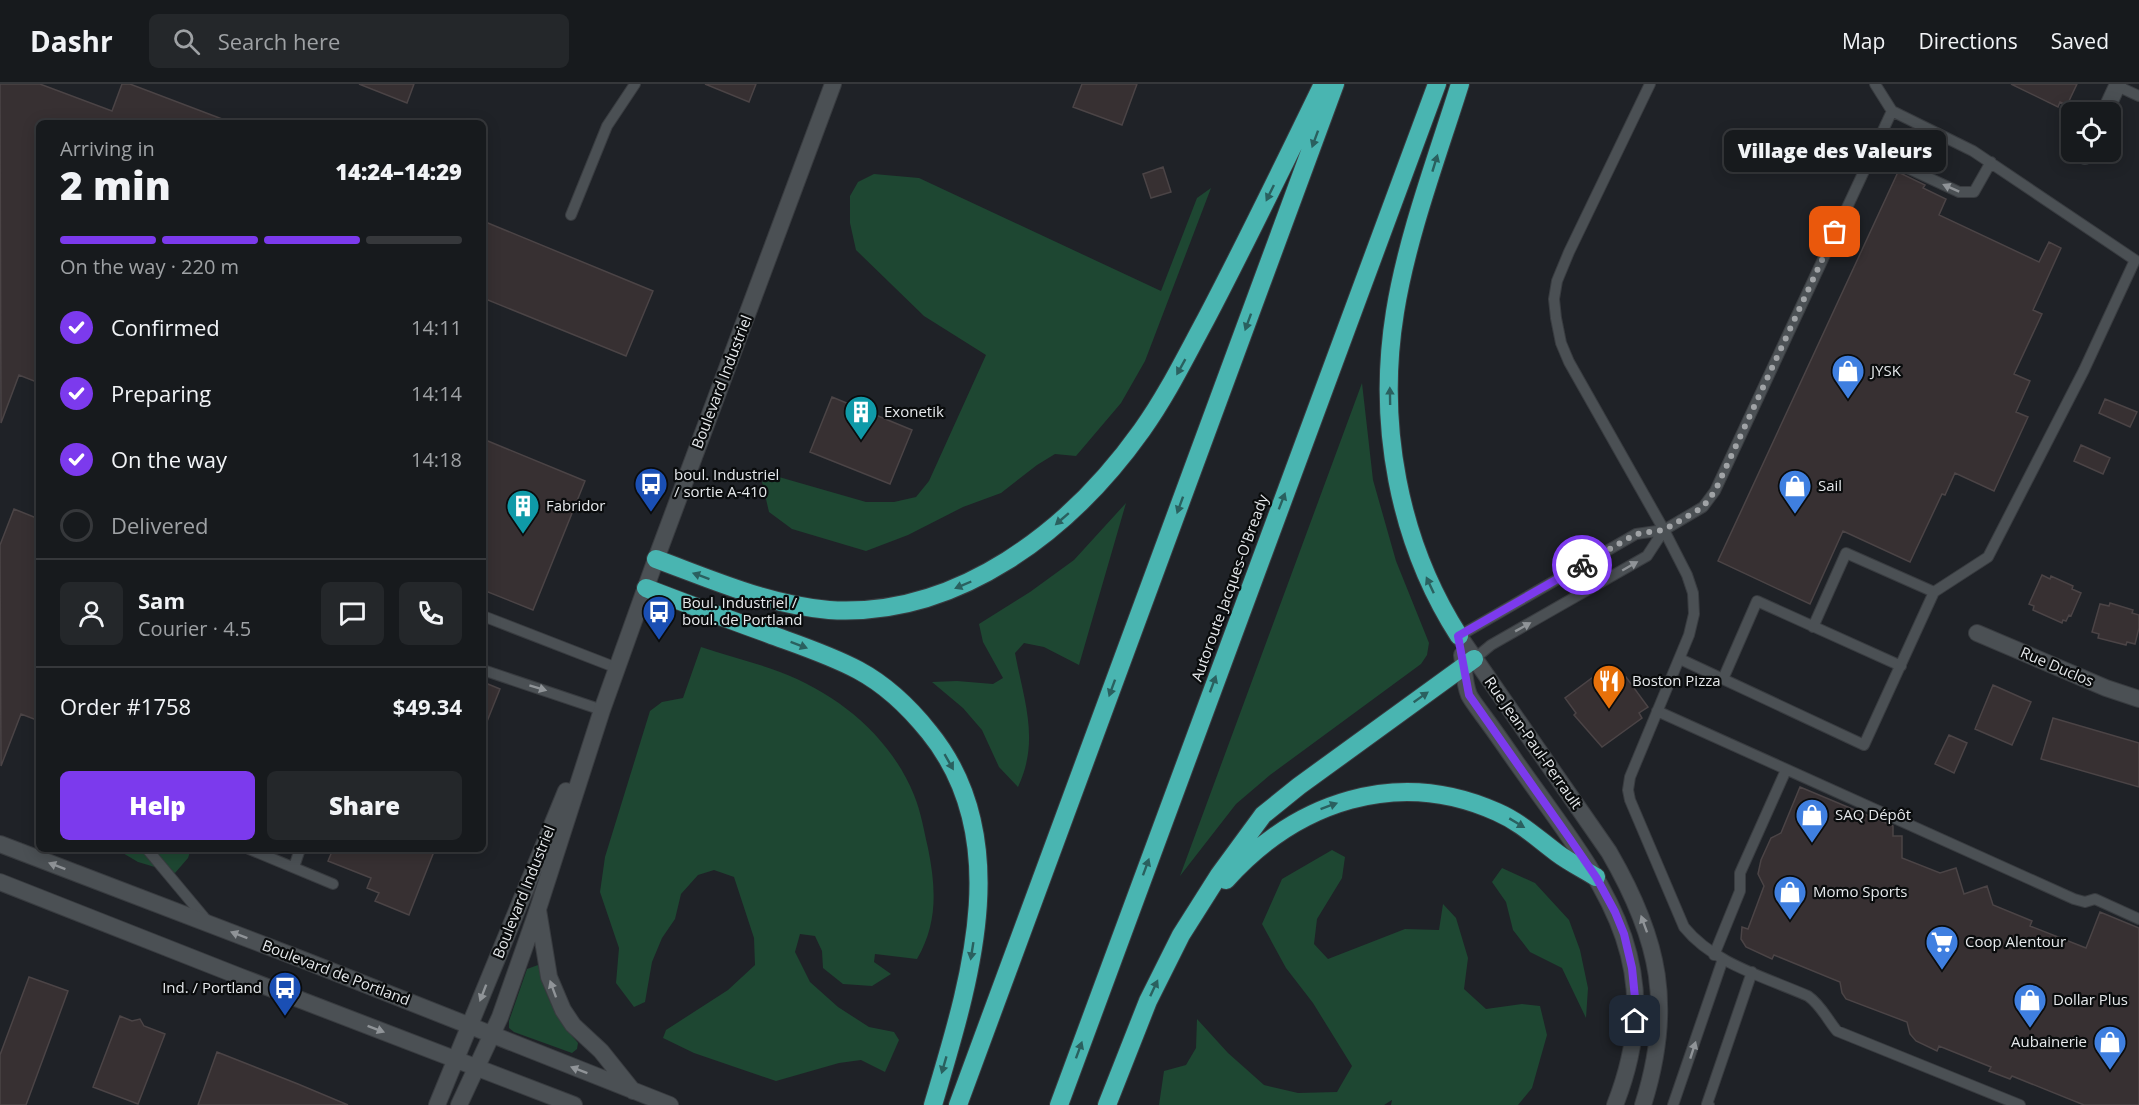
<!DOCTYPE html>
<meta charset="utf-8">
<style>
:root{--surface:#171a1d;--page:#24272a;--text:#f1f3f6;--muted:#9ea1a4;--line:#36383b;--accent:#7c3aed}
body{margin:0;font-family:"Open Sans",sans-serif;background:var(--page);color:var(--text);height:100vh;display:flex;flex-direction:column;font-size:22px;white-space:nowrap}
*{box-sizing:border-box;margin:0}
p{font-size:20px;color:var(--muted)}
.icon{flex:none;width:33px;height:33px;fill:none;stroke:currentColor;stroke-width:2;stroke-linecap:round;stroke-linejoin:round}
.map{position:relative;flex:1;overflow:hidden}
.sheet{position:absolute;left:36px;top:36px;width:450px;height:732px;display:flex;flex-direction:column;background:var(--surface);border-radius:9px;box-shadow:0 3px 15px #0003,0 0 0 2px var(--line)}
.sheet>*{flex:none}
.buttons{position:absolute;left:2061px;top:18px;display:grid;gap:12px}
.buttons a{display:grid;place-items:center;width:60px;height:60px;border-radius:9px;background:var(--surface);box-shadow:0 3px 15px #0003,0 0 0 2px var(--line);font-size:30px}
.pin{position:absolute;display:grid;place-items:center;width:51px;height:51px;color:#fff;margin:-26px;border-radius:12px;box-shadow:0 3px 9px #0006}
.courier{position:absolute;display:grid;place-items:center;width:60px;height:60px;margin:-30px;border:4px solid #7c3aed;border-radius:50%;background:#fff;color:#222;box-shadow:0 2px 8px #0007}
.bubble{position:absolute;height:42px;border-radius:9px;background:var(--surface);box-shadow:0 3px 15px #0003,0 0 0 2px var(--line);font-size:20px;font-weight:800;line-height:42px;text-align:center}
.headline em{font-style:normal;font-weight:800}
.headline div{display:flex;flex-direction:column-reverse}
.headline{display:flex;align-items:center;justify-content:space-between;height:102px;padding:0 24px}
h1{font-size:39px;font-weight:800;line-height:45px}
.bar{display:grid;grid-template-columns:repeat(4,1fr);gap:9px 6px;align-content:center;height:72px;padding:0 24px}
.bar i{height:8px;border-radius:4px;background:var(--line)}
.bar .current{background:var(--accent)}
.bar p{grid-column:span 4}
.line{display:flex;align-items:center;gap:15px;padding:0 24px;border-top:2px solid var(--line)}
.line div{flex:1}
.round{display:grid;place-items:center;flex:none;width:63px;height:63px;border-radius:9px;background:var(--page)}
ol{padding:0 24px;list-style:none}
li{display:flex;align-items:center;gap:18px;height:66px}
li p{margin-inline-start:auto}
li .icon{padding:6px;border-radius:50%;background:var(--accent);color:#fff;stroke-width:4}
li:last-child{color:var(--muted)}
li i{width:33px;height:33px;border:3px solid var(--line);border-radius:50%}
.action{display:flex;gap:12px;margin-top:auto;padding:12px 24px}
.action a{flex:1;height:69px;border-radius:9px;background:var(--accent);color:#fff;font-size:24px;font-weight:800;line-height:69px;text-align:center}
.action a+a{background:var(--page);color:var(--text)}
header{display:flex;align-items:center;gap:36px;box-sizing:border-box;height:84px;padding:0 30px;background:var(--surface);border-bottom:2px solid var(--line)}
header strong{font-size:28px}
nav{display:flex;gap:33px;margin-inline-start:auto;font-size:21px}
.search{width:420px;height:54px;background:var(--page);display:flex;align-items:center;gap:15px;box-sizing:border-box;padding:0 21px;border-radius:9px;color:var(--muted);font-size:22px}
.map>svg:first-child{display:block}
.green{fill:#1e4732}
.building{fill:#373032;stroke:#4b4446;stroke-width:1.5}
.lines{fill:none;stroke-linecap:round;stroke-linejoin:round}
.service-casing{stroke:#393c40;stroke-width:12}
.minor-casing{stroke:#393c40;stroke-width:18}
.tertiary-casing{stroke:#393c40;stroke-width:18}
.secondary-casing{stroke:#393c40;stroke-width:18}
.motorway-casing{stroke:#393c40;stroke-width:20}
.service{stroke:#4b5054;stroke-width:10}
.minor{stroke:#4b5054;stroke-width:16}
.tertiary{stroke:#4b5054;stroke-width:16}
.secondary{stroke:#4b5054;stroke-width:16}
.motorway{stroke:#49b5b1;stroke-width:18}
.oneway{fill:#2a605f}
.oneway2{fill:#909498}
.done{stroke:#a0a3a6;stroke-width:6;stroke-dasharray:0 10.8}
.route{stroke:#7c3aed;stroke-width:8}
.labels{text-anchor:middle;stroke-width:4.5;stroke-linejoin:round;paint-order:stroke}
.poi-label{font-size:15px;fill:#e5e8eb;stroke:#0a0c0d;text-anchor:start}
.street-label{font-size:15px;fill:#e5e8eb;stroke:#0a0c0d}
</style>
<header>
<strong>Dashr</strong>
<div class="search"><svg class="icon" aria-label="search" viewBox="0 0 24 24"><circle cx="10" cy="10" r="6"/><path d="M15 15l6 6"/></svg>Search here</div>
<nav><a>Map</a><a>Directions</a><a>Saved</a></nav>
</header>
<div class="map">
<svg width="2139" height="1021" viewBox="0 0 2139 1021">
<rect width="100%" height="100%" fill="#1f2227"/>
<!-- green -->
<path class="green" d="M874,90L919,94L1161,207L1197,114L1211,104L1145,277L1121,319L1076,372L1055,370L1037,381L1001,409L963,423L908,451L866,467L792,445L769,428L762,398L772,391L866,418H894L916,413L929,397L986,271L924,232L856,166L850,139V112L858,98Z
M1362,299L1373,396L1396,477L1429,559L1427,571L1421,580L1270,691L1236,720L1180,792Z
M1126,419L1079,581L1044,563L1024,559L1015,569C1024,617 1040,656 1018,703L999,683L982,646L963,624L932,598L957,597L993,600L1003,594L983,558L979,540L1030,508L1074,476Z
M701,563C727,572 754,578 780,588C838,610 890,652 914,711C921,728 924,747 928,764C936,804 938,839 917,875L875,870L874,878L891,890L872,902L843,900L823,884L822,867L815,852L800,850L795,868L810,898L838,923L869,943L894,948L899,956L885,988L861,976L839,979L776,997L694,969L663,954L666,946L728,906L755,881L754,854L734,793L714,786L698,791L681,810L675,835L662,854L652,878L645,918L634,923L616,899L619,864L600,808L605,773L650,627L662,618L683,614Z
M116,765H191L188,774L175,789L138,778Z
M1332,766L1345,773L1342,794L1317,835L1314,860L1328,875L1405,845L1439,846L1443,820L1456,834L1468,874L1464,905L1486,925L1522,920L1540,922L1547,951L1532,1004L1518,1021H1391L1392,1016L1384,1021H1159L1164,987L1186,981L1196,964L1197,935L1228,969L1264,1001L1298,1009L1337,1008L1352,982L1313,919L1286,884L1262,840L1282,795Z
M1502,784L1535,799L1569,836L1580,866L1588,904L1586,934L1562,884L1530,868L1513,846L1506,818L1492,798Z
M538,881C545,913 557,935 578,959L577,965L572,969L514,948L509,944V937L527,885Z"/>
<!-- building -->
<path class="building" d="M0,0H40L112,27L122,0H130L230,38L39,39V299L19,291L1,339Z
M359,0H414L407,19Z
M705,0H756L749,18Z
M1082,0H1137L1122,41L1073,23Z
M2011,0H2077L2067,21L2060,18L2058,23Z
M1163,83L1171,108L1151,114L1143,90Z
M1898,88L1925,101L1923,104L1946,115L1939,131L2039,178L2049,158L2061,164L2033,226L2042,230L2014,290L2030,297L2016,328L2028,333L1994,407L1955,389L1945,411L1942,410L1910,478L1843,447L1810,520L1718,477Z
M483,137L653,207L626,272L483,214Z
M832,313L912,346L890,400L810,368Z
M2105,315L2137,328L2130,343L2099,329Z
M483,355L585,397L533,526L483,506Z
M2081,361L2110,374L2103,390L2074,377Z
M14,425L39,435V637L21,630L1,682L0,461Z
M2042,491L2050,495L2051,492L2073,502L2072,505L2081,509L2071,532L2069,531L2066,537L2063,536L2062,539L2033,526L2034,522L2029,520Z
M2110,519L2133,526L2132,529L2139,531V544L2135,560L2127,558L2126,561L2098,554L2099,550L2092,548L2100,520L2109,522Z
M1604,585L1608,590L1613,587L1620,597L1626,593L1648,623L1639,629L1642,634L1602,663L1574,631L1576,629L1565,614Z
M483,598L500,605L484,645H483Z
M1993,601L2031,618L2012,661L1975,645Z
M2053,634L2139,659V703L2041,675Z
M1949,651L1967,659L1954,689L1935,680Z
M1800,703L1893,742V752H1902V774L1940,789L1956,784L1964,810L1987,802L1993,821L2032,837L2030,842L2086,864L2100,828L2139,844V1021H2084L2012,992L2010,995L1989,987L1991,983L1939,962L1937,967L1916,957L1910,950L1907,938L1846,915L1842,909L1840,898L1774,871L1772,875L1746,863L1741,855L1742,843L1748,845L1764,802L1758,790L1761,776L1771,754L1781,749Z
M333,765H435L409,831L375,817L379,809L367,804L371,794L328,777Z
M29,893L68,907L26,1021H0V971Z
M120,932L132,937L140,935L144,942L165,950L138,1020L93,1003Z
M217,968L298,1000L348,1021H198Z"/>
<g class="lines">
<!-- service casing -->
<g class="service-casing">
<path id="service" d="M1650,0L1569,168L1557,197L1554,215L1556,234L1561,259L1569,278L1664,446L1687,491L1693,509L1694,530L1689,551L1630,693L1628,706L1630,716L1684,843C1714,880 1765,893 1808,912C1821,921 1827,935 1837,947L2020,1021
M2117,2L2139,12
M1873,68L1959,108H1974L1991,78
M571,131L607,42L635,0
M483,532L617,584
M1813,543L1846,469L1934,508
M1459,552L1636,450L1664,446L1703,423L1715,407L1892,27L1875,0
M1474,575L1491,561L1647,472L1664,446
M1680,575L1864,661L1934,508L1988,473L2084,286L2135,176L1973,67L1892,27
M483,586L602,626
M1723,595L1757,517L1901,582
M1657,627L2074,815L2085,818L2095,815L2139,835
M147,765L208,838
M249,765L333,800
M294,783L300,765
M1714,871L1740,807V789L1786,686
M1673,1021L1723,875
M1709,1021L1707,1020L1752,888"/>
</g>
<!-- minor casing -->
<g class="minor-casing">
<path id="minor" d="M2105,28L2118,0
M2085,72L2087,68
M1977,549L2106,604L2139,615"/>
</g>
<!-- tertiary casing -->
<g class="tertiary-casing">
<path id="tertiary" d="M656,475L833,0
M1459,552L1609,768C1660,856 1674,923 1643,1021
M1462,571C1464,583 1464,599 1469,611C1472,617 1478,624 1482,630C1494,646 1505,662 1516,678C1597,793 1673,873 1615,1021"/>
</g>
<!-- secondary casing -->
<g class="secondary-casing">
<path id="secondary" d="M0,760L306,877L670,1021
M0,798L241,893L574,1021
M538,826L549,893L563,926L573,941L601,967L633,1007
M437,1021L566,707
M459,1021L500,933L538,825L602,626L656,475"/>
</g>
<!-- motorway casing -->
<g class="motorway-casing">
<path id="motorway" d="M656,475C713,496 769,521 829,526C958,534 1071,446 1142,346C1167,311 1186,272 1206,235C1247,157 1285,78 1323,0
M646,504C687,520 728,535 769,550C799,561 830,571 858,586C886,601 909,623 929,648C1017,756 968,902 933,1021
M1459,552C1398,457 1377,339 1395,228C1407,153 1437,73 1460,0
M1226,796C1296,718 1397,683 1497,728C1520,738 1537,754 1557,769C1569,778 1583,785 1596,793
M958,1021L1335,0
M1059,1021L1437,0
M1107,1021L1148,917L1181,851L1219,791L1263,731L1299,702L1474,575"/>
</g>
<!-- service -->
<use href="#service" class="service"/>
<!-- minor -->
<use href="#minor" class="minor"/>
<!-- tertiary -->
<use href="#tertiary" class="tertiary"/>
<!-- secondary -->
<use href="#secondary" class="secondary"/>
<!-- motorway -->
<use href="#motorway" class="motorway"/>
</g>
<!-- one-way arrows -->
<defs><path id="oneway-solid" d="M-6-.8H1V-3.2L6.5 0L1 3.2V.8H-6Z" transform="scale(1.5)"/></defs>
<g class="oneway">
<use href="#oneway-solid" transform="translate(1315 55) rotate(110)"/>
<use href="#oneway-solid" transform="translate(1435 79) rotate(-73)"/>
<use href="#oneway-solid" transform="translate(1270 109) rotate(116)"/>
<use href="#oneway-solid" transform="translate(1248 238) rotate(110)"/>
<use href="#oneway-solid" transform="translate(1181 283) rotate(119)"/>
<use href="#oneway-solid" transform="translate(1390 312) rotate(-91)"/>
<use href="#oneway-solid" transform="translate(1282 417) rotate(-69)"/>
<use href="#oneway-solid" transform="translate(1180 421) rotate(110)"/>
<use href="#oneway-solid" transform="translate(1062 435) rotate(139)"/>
<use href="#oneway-solid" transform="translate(701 492) rotate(-160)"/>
<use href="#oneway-solid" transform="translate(963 501) rotate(157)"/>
<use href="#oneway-solid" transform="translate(1430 501) rotate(-115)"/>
<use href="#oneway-solid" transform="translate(799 561) rotate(21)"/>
<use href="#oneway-solid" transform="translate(1213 600) rotate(-70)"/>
<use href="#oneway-solid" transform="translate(1112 604) rotate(110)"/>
<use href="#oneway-solid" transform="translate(1421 613) rotate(-35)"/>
<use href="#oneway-solid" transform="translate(949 678) rotate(60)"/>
<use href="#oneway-solid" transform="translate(1329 722) rotate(-20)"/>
<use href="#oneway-solid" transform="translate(1517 739) rotate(31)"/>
<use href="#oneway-solid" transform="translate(1146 783) rotate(-70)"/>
<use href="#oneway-solid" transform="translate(972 867) rotate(99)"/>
<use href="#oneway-solid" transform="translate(1154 904) rotate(-65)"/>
<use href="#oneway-solid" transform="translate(1079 966) rotate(-70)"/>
<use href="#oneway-solid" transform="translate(944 981) rotate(106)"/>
</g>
<g class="oneway2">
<use href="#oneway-solid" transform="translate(1951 104) rotate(-156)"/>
<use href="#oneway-solid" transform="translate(1630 482) rotate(-30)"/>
<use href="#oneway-solid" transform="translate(1523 543) rotate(-29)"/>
<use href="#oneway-solid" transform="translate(538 604) rotate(17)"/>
<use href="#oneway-solid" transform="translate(57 782) rotate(-159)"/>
<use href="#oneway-solid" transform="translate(1644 840) rotate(-110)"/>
<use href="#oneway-solid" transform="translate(239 851) rotate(-159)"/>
<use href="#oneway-solid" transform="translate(553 905) rotate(-110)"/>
<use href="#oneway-solid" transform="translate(483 909) rotate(111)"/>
<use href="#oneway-solid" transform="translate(376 945) rotate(21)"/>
<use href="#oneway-solid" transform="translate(1693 966) rotate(-72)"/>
<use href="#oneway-solid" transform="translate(579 986) rotate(-159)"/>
</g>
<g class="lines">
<!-- done -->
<path class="done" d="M1582,481L1636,450L1664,446L1703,423L1715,407L1835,148"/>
<!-- route -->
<path class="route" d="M1582,481L1458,552L1469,611L1570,755L1596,793L1615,828L1624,850L1632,884L1635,914V937"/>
</g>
<!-- icons -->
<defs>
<g id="shop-pin" transform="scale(1.725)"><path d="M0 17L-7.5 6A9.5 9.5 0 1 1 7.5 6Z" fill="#3f7fe0" stroke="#0a0c0d"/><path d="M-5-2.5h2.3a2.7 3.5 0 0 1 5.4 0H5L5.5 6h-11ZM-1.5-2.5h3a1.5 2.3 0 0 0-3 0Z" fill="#fff"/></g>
<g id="building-pin" transform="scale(1.725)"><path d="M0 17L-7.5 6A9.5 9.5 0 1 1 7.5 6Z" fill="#0f9aa8" stroke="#0a0c0d"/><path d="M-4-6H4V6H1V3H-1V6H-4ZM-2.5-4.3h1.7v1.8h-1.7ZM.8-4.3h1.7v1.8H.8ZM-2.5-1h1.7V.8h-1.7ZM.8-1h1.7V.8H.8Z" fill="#fff"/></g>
<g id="bus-pin" transform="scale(1.725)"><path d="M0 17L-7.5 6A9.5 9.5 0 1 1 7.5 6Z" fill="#1a4fb4" stroke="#0a0c0d"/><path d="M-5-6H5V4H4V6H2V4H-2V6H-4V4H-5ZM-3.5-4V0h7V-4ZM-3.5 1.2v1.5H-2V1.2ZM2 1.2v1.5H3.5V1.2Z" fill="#fff"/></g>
<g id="restaurant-pin" transform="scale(1.725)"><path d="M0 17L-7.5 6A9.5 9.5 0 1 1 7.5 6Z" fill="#e8710a" stroke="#0a0c0d"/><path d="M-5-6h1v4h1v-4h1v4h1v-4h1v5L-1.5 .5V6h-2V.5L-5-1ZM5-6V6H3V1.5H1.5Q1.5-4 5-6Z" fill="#fff"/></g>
<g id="supermarket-pin" transform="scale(1.725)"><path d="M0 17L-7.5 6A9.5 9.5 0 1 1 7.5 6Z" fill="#3f7fe0" stroke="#0a0c0d"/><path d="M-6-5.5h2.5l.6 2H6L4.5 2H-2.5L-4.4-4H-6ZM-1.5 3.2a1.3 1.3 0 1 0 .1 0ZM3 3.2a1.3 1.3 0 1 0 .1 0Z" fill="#fff"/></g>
</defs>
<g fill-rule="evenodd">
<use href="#shop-pin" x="1848" y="287"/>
<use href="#building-pin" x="861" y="328"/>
<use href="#bus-pin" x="651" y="400"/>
<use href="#shop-pin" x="1795" y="402"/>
<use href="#building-pin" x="523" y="422"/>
<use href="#bus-pin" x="659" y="528"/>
<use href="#restaurant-pin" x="1609" y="597"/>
<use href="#shop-pin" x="1812" y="731"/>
<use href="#shop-pin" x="1790" y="808"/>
<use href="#supermarket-pin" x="1942" y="858"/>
<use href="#bus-pin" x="285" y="904"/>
<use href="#shop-pin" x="2030" y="916"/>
<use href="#shop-pin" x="2110" y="958"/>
</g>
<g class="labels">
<!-- poi labels -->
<g class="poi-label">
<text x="1871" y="292">JYSK</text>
<text x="884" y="333">Exonetik</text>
<text x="674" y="396">boul. Industriel<tspan x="674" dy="17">/ sortie A-410</tspan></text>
<text x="1818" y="407">Sail</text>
<text x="546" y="427">Fabridor</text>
<text x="682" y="524">Boul. Industriel /<tspan x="682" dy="17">boul. de Portland</tspan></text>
<text x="1632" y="602">Boston Pizza</text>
<text x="1835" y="736">SAQ Dépôt</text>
<text x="1813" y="813">Momo Sports</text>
<text x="1965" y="863">Coop Alentour</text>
<text x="262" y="909" text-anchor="end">Ind. / Portland</text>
<text x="2053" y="921">Dollar Plus</text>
<text x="2087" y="963" text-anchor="end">Aubainerie</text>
</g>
<!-- street labels -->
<g class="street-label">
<text transform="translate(722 298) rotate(-69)" y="5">Boulevard Industriel</text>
<text transform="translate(1230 504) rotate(-70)" y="5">Autoroute Jacques-O'Bready</text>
<text transform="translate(2057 583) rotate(23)" y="5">Rue Duclos</text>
<text transform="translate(1533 659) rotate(55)" y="5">Rue Jean-Paul-Perrault</text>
<text transform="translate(524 808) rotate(-68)" y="5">Boulevard Industriel</text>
<text transform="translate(336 889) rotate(21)" y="5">Boulevard de Portland</text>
</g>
</g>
</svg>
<div class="buttons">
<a><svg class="icon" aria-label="locate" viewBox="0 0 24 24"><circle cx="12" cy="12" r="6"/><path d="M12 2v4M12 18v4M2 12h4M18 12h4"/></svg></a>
</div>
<div class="pin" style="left:1835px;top:148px;background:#ea580c"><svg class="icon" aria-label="bag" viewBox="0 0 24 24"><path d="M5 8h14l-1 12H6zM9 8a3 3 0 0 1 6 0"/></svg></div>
<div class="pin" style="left:1635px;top:937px;background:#1f2937"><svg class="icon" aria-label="home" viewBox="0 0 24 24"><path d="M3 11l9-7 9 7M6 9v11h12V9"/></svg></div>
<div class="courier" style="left:1582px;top:481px"><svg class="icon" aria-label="bike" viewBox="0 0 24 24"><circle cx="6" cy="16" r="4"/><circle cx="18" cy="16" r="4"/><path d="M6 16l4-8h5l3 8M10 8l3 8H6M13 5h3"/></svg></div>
<div class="bubble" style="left:1724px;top:46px;width:222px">Village des Valeurs</div>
<section class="sheet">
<div class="headline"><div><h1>2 min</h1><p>Arriving in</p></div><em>14:24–14:29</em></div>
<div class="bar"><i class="current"></i><i class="current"></i><i class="current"></i><i></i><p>On the way · 220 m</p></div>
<ol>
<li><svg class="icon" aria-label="check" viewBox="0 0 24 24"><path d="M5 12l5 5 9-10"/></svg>Confirmed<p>14:11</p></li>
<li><svg class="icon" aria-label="check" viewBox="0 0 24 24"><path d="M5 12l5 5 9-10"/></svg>Preparing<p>14:14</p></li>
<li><svg class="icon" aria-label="check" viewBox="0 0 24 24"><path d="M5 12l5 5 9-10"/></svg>On the way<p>14:18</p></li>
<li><i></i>Delivered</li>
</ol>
<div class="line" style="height:108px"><a class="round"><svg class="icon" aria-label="person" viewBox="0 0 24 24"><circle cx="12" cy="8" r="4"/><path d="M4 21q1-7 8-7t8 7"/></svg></a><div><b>Sam</b><p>Courier · 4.5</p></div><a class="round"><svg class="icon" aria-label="chat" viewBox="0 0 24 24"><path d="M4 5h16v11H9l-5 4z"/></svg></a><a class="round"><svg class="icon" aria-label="phone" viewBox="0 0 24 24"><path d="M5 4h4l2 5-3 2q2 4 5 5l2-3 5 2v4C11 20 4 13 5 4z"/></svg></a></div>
<div class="line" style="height:78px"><div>Order #1758</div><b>$49.34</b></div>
<div class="action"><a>Help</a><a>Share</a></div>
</section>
</div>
